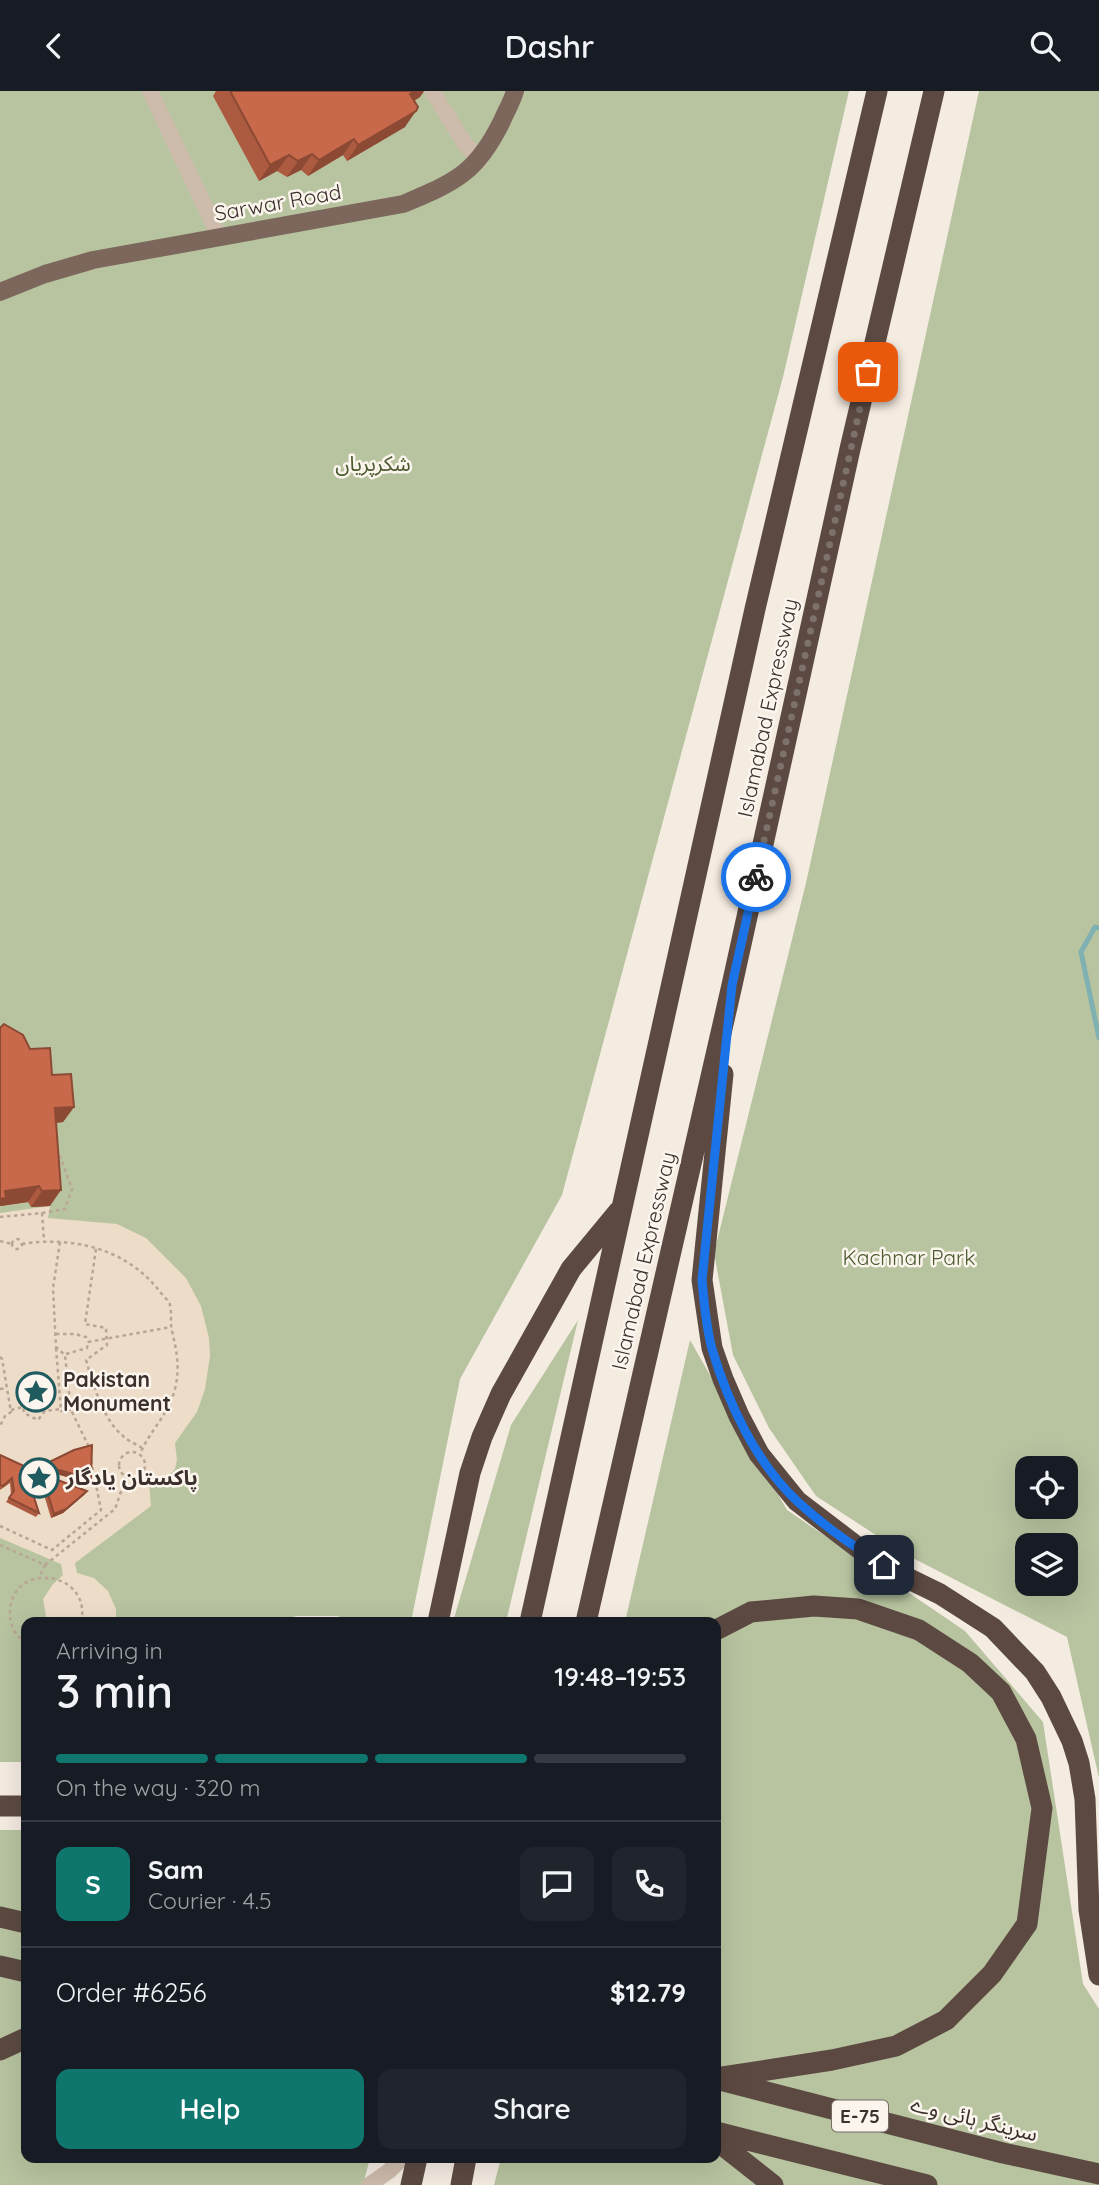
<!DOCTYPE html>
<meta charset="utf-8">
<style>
:root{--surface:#171b24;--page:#20242c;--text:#f1f3f6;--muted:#9ea1a6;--line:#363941;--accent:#0f766e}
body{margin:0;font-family:Quicksand,"Noto Sans Arabic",sans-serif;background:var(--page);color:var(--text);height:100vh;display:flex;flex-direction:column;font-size:26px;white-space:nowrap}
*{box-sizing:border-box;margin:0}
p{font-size:23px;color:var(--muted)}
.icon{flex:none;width:38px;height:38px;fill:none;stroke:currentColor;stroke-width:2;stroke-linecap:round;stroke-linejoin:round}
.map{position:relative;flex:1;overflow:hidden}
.drawer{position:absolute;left:21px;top:1526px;width:700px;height:546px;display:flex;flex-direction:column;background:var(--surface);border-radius:14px;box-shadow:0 7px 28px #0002}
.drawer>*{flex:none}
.tools{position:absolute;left:1015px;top:1365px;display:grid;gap:14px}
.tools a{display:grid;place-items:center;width:63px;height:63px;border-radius:14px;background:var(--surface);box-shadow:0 7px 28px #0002;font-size:35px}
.pin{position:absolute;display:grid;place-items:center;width:60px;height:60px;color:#fff;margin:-30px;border-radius:14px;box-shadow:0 4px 10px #0006}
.courier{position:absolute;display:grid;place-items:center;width:70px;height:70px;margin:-35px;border:5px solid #1a73e8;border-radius:50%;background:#fff;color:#222;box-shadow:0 2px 9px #0007}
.headline em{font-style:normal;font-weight:600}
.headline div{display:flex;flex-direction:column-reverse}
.headline{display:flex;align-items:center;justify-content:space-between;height:119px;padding:0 35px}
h1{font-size:46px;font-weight:600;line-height:52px}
.bar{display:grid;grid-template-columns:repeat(4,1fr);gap:10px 7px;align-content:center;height:84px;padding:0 35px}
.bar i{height:9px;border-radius:5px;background:var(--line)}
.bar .selected{background:var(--accent)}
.bar p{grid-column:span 4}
.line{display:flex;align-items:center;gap:18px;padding:0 35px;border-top:2px solid var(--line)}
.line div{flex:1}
.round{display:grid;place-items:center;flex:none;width:74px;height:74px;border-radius:14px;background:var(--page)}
.action{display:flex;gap:14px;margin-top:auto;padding:14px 35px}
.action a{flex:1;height:80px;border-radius:14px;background:var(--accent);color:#fff;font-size:28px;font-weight:600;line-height:80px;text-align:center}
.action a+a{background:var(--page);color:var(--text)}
header{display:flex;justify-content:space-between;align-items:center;height:91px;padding:0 35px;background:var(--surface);font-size:32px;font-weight:600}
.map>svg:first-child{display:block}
.green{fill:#b8c4a0;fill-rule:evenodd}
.plaza{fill:#ecdcc8}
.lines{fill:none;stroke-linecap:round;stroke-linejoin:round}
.stream{stroke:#7fb0b2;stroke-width:5}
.path{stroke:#b9a596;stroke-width:2.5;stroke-dasharray:3.5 3.5;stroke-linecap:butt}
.minor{stroke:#cdbbac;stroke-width:16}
.major{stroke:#7d675c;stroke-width:18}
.highway{stroke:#5c4a42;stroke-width:21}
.wall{fill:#ac5a40}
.shaded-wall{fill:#8c4a34}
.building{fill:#c8694b;stroke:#8c4a34;stroke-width:2}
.done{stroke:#7c716b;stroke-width:7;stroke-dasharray:0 12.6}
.route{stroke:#1a73e8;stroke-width:9}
.labels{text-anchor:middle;stroke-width:5;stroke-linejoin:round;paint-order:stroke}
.shield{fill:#fbf5ee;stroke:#756b66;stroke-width:2}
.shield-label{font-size:19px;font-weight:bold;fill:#3b302b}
.street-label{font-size:21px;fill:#3b302b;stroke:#fbf5ee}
.park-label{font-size:21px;fill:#4a5a2e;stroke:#fbf5ee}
.poi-label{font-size:21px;font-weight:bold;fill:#3b302b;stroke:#fbf5ee;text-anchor:start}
</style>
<header><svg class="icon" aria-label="back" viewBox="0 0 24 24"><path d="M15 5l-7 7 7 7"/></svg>Dashr<svg class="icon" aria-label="search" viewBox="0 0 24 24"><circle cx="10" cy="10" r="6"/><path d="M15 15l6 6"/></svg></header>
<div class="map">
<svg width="1099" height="2094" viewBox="0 0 1099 2094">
<rect width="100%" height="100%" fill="#f4ebe1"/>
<!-- green -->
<path class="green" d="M0,0H849L783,286L562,1104L460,1288L411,1531H361L337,1525H297L265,1531H26V1671H0Z
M979,0H1099V1687L1067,1546L905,1463L816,1405L769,1337L733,1264L714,1162L806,792ZM1027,1377H1066V1416H1027ZM1027,1454H1066V1493H1027Z
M578,1229L506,1531H453L511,1334Z
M690,1249L787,1419L965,1540L1043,1631L1083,1893L1099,1918V2094H494L501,2067H716V1531H625Z
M0,1739H26V2067H370L363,2094H0Z"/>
<!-- plaza -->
<path class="plaza" d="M50,1115L48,1127L117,1133L146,1147L186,1187L201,1215L209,1247L210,1265L205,1298L197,1321L175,1352L177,1369L175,1378L169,1384L149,1391L151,1415L75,1472L77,1482L94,1487L108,1500L116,1518V1531H47L43,1508L53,1493L63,1484L61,1473L0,1447V1122Z"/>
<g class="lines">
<!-- stream -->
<path class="stream" d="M1099,837L1095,836L1081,861L1099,947"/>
<!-- path -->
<path class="path" d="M42,1122L65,1118L72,1098L57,1057
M0,1126L42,1122L44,1149
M12 1153a5 5 0 1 1 10 0a5 5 0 1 1-10 0Z
M0,1150L12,1153
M60,1151L53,1197L56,1256L65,1264L71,1319L89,1356
M22,1153C71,1145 124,1157 157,1197C160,1202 168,1208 170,1214C172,1222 170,1232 172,1240C177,1261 180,1277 175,1298C168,1325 150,1339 140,1363
M96,1158L85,1233L106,1237L107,1254L86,1269C93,1293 103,1329 123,1345C128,1350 136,1353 142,1357
M56,1243H75L86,1246L88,1251
M56,1257L61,1320L71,1319
M66,1263L87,1257L88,1251L171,1236
M0,1266L2,1268L11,1321L5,1325L0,1335
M0,1298L7,1297
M11,1319L23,1316L24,1322L38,1329L45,1320L61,1318
M119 1374a13 13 0 1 1 26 0a13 13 0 1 1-26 0Z
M0,1435L52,1459L101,1419L91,1369
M0,1454L45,1474L39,1487
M45,1474L115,1418L126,1386
M26,1552C15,1544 9,1534 10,1520C13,1468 93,1481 81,1531"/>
<!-- minor -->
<path class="minor" d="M150,0L219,145
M432,0L465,53L480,69
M369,2094L389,2080L402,2067"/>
<!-- major -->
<path class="major" d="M0,201L45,183L93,169L403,113C455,91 476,83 502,30C506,20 512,11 515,0"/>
<!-- highway -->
<path class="highway" d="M723,983L702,1189L712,1257L723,1288L739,1325L759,1363L797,1410L869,1465L899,1483L940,1503L993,1537L1035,1581L1051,1606L1072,1650L1079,1672L1085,1708L1089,1819L1099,1884
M438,1531L470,1382L482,1346L501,1303L571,1178L619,1120
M530,1531L755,518L877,0
M586,1531L732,894L850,358L934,0
M716,1539L751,1521L814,1515L858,1518L919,1539L970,1572L1001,1601L1026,1648L1042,1717L1027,1833L992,1883L946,1929L896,1955L832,1969L716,1987
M0,1715H26
M0,1826L26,1832
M0,1875L26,1881
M0,1959L26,1947
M724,1990L1003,2062L1099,2083
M716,2041L927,2094
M716,2049L773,2094
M411,2094L417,2067
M461,2094L466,2067"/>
</g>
<!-- wall -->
<path class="wall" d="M216,0H424L420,6L414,10L405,36L347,70L343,64L308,85L301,79L287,86L277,80L259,90L213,5Z
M30,958L52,984L74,1016L63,1031L56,1032L50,1115L31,1116L28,1111L1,1115Z
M0,1364L26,1381L39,1422L36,1426L6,1411L11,1404L10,1392L0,1399Z
M45,1373L91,1388L89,1392L49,1381L42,1377Z
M42,1383L87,1400L84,1404L63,1422L51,1427L39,1387Z"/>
<!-- shaded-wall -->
<path class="shaded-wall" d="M415,0H424L420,6L399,19L410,3Z
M416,20L405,36L347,70L358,54Z
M354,48L343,64L308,85L319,69Z
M312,63L301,79L287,86L298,70Z
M289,64L277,80L259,90L270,74Z
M74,1016L63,1031L44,1033L55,1017Z
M39,1095L28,1111L0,1115V1106L5,1100Z
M61,1099L50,1115L31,1116L42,1100Z
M52,1377L91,1388L89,1392L49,1381Z
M87,1400L84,1404L63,1422L51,1427L54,1423Z"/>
<!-- building -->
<path class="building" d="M230,0H415L410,3L418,16L416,20L358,54L354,48L319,69L312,63L298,70L289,64L270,74Z
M4,933L23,944L30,958L50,957L52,984L71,983L74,1016L55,1017L61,1099L42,1100L39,1095L5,1100L6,1107L0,1108V937Z
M92,1354L91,1388L52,1377L45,1373L74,1359Z
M0,1364L26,1376V1381L39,1422L9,1407L14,1400L12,1387L3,1395L0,1394Z
M42,1383L87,1400L66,1418L54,1423Z"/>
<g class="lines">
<!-- done -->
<path class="done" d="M756,786L868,281"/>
<!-- route -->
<path class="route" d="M756,786L732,894L702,1189C704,1212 706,1236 712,1258C728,1312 756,1372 798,1411C824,1435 854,1456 884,1474"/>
</g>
<!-- icons -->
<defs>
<g id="sight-ring" transform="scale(2.0125)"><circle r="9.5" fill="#fbf5ee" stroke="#1f5a5e" stroke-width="1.5"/><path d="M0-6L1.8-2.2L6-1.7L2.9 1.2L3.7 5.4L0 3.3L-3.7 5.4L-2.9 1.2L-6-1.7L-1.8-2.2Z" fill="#1f5a5e"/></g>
</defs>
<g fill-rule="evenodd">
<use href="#sight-ring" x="36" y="1301"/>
<use href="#sight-ring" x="39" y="1387"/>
</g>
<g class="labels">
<!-- shield labels -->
<rect class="shield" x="832" y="2009.5" width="56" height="31" rx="5"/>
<g class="shield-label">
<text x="860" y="2032">E-75</text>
</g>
<!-- street labels -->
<g class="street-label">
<text transform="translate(278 112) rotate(-10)" y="7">Sarwar Road</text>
<text transform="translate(768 617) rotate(-78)" y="7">Islamabad Expressway</text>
<text transform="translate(644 1170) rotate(-77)" y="7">Islamabad Expressway</text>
<text transform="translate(974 2028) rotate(14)" y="7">سرینگر ہائی وے</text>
</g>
<!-- park labels -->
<g class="park-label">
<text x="373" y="380">شکرپریاں</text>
<text x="909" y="1174">Kachnar Park</text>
</g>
<!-- poi labels -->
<g class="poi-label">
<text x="63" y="1296">Pakistan<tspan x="63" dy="24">Monument</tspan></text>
<text x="66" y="1394">پاکستان یادگار</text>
</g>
</g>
</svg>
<div class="tools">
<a><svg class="icon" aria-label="locate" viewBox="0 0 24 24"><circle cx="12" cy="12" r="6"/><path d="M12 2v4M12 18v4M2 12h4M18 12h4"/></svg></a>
<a><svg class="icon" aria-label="layers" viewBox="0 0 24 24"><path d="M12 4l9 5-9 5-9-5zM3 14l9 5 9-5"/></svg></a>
</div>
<div class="pin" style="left:868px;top:281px;background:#ea580c"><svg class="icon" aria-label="bag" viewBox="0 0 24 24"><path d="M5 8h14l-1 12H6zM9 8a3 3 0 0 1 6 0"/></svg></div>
<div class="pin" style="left:884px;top:1474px;background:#1f2937"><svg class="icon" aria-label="home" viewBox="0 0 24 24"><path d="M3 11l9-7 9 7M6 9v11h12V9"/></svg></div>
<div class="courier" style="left:756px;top:786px"><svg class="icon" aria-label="bike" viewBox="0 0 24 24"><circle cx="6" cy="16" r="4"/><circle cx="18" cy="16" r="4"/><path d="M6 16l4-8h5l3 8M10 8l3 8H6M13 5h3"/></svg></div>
<section class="drawer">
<div class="headline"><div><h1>3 min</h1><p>Arriving in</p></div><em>19:48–19:53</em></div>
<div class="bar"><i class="selected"></i><i class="selected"></i><i class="selected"></i><i></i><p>On the way · 320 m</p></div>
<div class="line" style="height:126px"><b class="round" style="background:var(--accent);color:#fff">S</b><div><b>Sam</b><p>Courier · 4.5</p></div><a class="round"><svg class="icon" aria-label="chat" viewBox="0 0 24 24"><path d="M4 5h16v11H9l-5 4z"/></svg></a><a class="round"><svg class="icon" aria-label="phone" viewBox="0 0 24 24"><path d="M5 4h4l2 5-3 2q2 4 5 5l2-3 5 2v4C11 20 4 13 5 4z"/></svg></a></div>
<div class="line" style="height:91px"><div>Order #6256</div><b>$12.79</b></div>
<div class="action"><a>Help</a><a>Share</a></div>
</section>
</div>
